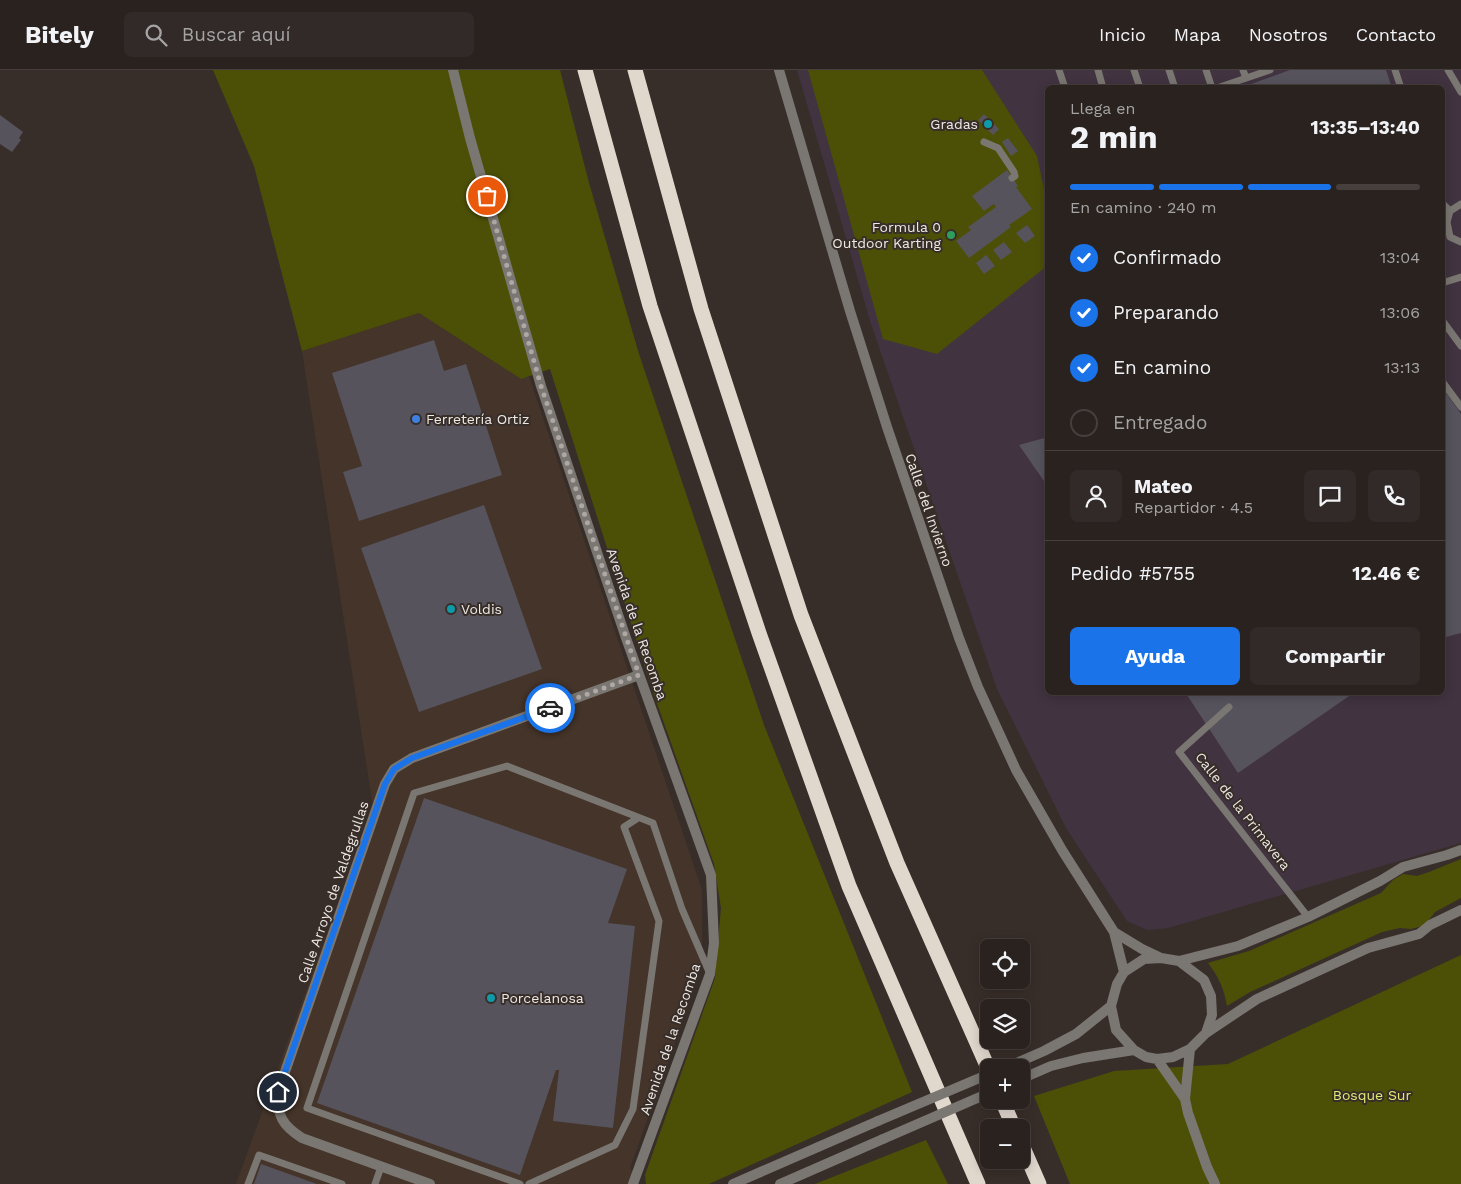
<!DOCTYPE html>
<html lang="es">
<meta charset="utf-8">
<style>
:root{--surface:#2a221f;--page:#322a28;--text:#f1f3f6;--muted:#a5a4a4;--line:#463f3d;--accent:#1a73e8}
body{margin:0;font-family:"Work Sans",sans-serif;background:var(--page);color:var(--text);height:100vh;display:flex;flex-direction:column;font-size:19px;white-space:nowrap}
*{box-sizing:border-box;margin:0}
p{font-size:16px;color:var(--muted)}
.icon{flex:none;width:28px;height:28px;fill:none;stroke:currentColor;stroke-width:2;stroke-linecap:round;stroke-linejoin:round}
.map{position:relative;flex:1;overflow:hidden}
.side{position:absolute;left:1045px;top:15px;width:400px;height:610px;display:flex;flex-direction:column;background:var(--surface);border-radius:8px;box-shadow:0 2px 12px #0003,0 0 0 1px var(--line)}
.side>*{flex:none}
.fabs{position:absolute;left:980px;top:869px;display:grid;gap:10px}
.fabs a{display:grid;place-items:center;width:50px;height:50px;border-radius:8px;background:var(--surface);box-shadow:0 2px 12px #0003,0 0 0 1px var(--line);font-size:25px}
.pin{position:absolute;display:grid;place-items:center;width:42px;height:42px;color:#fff;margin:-21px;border:2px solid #fff;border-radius:50%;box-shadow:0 1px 5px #0007}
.courier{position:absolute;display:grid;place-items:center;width:50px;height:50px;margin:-25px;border:4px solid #1a73e8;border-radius:50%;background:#fff;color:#222;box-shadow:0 1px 6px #0007}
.overview em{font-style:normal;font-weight:700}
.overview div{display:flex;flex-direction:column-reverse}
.overview{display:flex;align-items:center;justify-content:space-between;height:85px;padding:0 25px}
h1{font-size:32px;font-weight:700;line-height:38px}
.bar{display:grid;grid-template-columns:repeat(4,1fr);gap:8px 5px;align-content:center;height:60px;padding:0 25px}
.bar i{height:6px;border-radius:4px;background:var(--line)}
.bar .on{background:var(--accent)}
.bar p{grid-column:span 4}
.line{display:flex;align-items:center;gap:12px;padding:0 25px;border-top:1px solid var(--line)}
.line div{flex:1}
.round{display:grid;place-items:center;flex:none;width:52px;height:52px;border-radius:8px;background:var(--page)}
ol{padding:0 25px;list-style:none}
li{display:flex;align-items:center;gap:15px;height:55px}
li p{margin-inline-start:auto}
li .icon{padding:5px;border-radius:50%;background:var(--accent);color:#fff;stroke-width:4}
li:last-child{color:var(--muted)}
li i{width:28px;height:28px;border:2px solid var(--line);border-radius:50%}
.button{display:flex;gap:10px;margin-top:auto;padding:10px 25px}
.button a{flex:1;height:58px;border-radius:8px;background:var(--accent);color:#fff;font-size:20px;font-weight:700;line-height:58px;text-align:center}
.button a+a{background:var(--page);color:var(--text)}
header{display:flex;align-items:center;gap:30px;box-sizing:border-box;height:70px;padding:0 25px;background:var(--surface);border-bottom:1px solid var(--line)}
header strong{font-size:24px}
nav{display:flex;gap:28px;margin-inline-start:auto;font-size:18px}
.search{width:350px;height:45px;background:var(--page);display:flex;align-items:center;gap:12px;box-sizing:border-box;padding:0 18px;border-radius:8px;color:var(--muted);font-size:19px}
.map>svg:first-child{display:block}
.commercial{fill:#413340;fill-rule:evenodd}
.industrial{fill:#443429}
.green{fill:#4c5007}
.building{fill:#56535d}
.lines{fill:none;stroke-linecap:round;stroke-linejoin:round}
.lane{stroke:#7a7672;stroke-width:7}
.street{stroke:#7a7672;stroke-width:10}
.highway{stroke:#e0d7cd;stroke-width:15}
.street-bridge{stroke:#7a7672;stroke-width:10}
.done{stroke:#aea7a3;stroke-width:5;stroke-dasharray:0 9}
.route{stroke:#1a73e8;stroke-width:6}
.culture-dot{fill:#0f9aa8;stroke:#382e29;stroke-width:2}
.leisure-dot{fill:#2e9e5b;stroke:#382e29;stroke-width:2}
.shop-dot{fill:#3f7fe0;stroke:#382e29;stroke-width:2}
.labels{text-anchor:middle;stroke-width:4;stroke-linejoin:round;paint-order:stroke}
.poi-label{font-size:14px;fill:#eee8e4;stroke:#382e29;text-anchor:start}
.street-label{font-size:14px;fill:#eee8e4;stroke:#382e29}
.park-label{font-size:14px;fill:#e1eb73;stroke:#382e29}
</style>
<header>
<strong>Bitely</strong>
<div class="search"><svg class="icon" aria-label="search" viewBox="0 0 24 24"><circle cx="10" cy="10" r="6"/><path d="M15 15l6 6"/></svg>Buscar aquí</div>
<nav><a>Inicio</a><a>Mapa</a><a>Nosotros</a><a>Contacto</a></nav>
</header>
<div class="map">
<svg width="1461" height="1114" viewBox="0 0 1461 1114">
<rect width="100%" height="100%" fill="#382e29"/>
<!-- commercial -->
<path class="commercial" d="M797,0H1461V773L1168,858L1147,860L1127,851L1066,758L997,619L871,254ZM1048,18H1442V622H1048Z"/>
<!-- industrial -->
<path class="industrial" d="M419,243L521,309L529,306L702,820V897L630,1098L639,1114H236L373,737L302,281Z"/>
<!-- green -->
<path class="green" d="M213,0H560L589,113L639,284L764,655L912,1022L709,1114H646L645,1105L715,908L721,838L714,794L653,622L550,299L521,309L419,243L302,281L254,96Z
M808,0H982L1037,86L1047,133V196L937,284L883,269Z
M1461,789V828L1435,842L1428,851L1422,856L1411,859L1400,858L1382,862L1250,922L1227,936C1224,919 1219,907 1208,893L1249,881L1381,823L1393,810L1403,804L1417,806L1429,802Z
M1461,885V1114H1070L1034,1026L1114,1001L1228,994Z
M926,1070L948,1114H815Z"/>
<!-- building -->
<path class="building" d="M1290,0H1386L1392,18H1240Z
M984,44L999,59L993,65L978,50Z
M0,45L23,62L19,68L21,70L12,82L0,74Z
M1008,68L1018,81L1011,86L1002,72Z
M1007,100L1018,116L1016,117L1032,139L1009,155L1011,157L969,188L956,171L971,160L968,157L996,137L994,134L984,141L972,126Z
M1027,155L1035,166L1025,173L1016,163Z
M1004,172L1012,182L1001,190L993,180Z
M986,185L995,196L984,204L976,193Z
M434,270L444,301L466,294L502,405L359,451L343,402L362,396L332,303Z
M1442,317L1461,344V563L1442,568Z
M1048,367V417L1019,375Z
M484,435L542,599L419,642L361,478Z
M1185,622H1355L1238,703Z
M424,728L627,799L608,853L635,856L613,1058L553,1051L559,1000H556L520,1105L317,1033Z
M261,1094L317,1114H254Z"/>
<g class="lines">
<!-- lane -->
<path class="lane" d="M1059,0L1065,18
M1098,0L1103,18
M1134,0L1140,18
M1169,0L1175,18
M1206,0L1212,18
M1243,0L1246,8
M1395,0L1401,18
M1448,0L1461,22
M1217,18L1270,0
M984,72L998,78L1014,102L1015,106L1012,108
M1442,133L1450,141
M1461,134L1450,141L1447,152L1450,167L1461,172
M1442,213L1461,207
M1442,250L1461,276
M1442,311L1461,337
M1229,637L1179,682L1308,847
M248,1114L259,1085L342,1114
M375,1114L381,1097
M520,1114L307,1038L414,723L507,696L653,753L682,839L710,904
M529,1114L615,1075L633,1039L659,851L624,757L638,748"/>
<!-- street -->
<path class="street" d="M453,0L470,68L541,316L626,568L711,805L714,873L710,904L633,1114
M779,0L850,241L887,357L959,568L978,617L1016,700L1062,780L1114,862L1124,902
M1114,862L1142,879L1159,887
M1161,888L1179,891L1204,910L1211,926L1212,945L1206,963L1190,979L1173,987L1157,989L1146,987L1134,980L1116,960L1111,936L1117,914L1124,902L1144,889Z
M1179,891L1238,876L1308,847L1380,811L1403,797L1447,785L1461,780
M1206,963L1257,929L1368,878L1419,864L1430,855L1461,840
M1190,979L1185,1029L1188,1043L1207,1097L1215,1114
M1157,989L1185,1029
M1005,998L1044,981L1076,964L1111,936
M1021,1009L1051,996L1083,988L1134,980
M430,1114L302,1068C282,1055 277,1046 278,1022L385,714L394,699L412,688L639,605
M733,1114L878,1051
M780,1114L883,1069"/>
<!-- highway -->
<path class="highway" d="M585,0L650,236L759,563L849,816L978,1114
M635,0L701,239L801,545L897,793L989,1000
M1002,1030L1014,1058
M1021,1073L1039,1114"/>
<!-- street-bridge -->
<path class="street-bridge" d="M878,1051L989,1004
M883,1069L989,1023"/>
</g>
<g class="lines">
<!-- done -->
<path class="done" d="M487,126L541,316L639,605L550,638"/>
<!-- route -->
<path class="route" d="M278,1022L385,714L394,699L412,688L550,638"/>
</g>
<!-- markers -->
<g class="culture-dot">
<circle cx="988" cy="54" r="5"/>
<circle cx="451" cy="539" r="5"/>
<circle cx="491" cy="928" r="5"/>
</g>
<circle class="leisure-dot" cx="951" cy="165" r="5"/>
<circle class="shop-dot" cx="416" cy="349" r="5"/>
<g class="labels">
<!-- poi labels -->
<g class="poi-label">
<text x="978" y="59" text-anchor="end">Gradas</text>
<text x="941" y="162" text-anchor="end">Formula 0<tspan x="941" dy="16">Outdoor Karting</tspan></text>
<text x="426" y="354">Ferretería Ortiz</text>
<text x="461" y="544">Voldis</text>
<text x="501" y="933">Porcelanosa</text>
</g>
<!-- street labels -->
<g class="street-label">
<text transform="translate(929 440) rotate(71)" y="5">Calle del Invierno</text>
<text transform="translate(637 554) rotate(71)" y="5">Avenida de la Recomba</text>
<text transform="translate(1243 741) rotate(52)" y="5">Calle de la Primavera</text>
<text transform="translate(333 822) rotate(-71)" y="5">Calle Arroyo de Valdegrullas</text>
<text transform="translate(670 969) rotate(-71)" y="5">Avenida de la Recomba</text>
</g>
<!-- park labels -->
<g class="park-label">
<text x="1372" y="1030">Bosque Sur</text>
</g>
</g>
</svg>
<div class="fabs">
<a><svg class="icon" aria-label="locate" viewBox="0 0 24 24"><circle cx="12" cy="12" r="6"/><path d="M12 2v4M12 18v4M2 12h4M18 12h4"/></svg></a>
<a><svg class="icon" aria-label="layers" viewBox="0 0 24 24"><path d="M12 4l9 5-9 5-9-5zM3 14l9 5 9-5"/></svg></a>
<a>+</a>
<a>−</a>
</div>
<div class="pin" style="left:487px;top:126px;background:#ea580c"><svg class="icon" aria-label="bag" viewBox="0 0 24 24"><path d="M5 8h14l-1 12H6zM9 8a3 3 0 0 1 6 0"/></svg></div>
<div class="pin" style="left:278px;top:1022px;background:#1f2937"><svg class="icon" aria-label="home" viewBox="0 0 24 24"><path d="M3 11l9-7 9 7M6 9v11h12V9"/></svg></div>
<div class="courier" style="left:550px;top:638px"><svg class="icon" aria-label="car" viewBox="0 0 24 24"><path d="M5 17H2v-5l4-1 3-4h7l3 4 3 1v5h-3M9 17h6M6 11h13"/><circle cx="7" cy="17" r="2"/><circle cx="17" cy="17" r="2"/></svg></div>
<section class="side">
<div class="overview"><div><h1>2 min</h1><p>Llega en</p></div><em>13:35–13:40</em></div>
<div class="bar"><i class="on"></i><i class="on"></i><i class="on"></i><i></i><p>En camino · 240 m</p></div>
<ol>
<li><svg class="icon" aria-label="check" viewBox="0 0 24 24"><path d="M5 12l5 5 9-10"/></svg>Confirmado<p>13:04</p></li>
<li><svg class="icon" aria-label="check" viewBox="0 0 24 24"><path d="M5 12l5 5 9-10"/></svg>Preparando<p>13:06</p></li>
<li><svg class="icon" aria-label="check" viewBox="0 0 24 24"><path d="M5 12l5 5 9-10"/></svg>En camino<p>13:13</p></li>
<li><i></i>Entregado</li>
</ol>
<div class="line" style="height:90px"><a class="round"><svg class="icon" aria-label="person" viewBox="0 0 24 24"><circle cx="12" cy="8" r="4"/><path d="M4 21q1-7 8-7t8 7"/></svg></a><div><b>Mateo</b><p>Repartidor · 4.5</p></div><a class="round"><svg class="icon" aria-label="chat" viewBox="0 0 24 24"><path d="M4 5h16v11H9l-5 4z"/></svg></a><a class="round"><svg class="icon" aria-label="phone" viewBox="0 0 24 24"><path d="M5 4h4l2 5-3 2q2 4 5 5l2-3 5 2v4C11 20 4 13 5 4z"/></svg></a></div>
<div class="line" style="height:65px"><div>Pedido #5755</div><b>12.46 €</b></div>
<div class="button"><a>Ayuda</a><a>Compartir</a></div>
</section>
</div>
